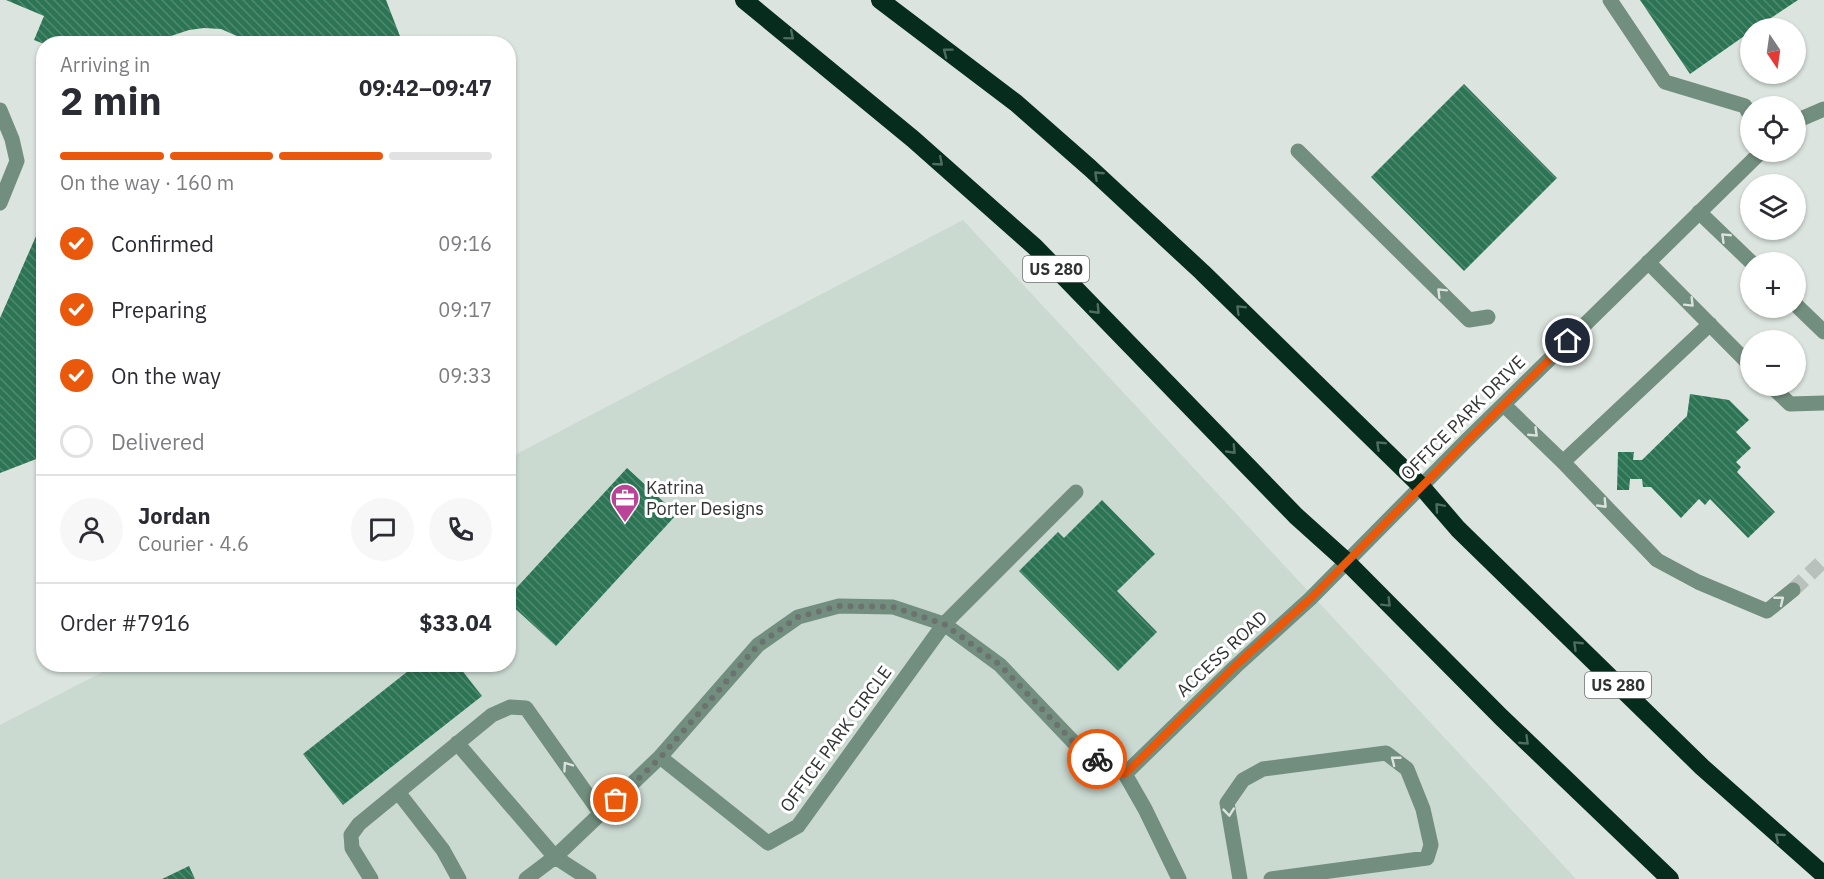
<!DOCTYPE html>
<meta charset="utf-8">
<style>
:root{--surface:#fff;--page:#f7f7f7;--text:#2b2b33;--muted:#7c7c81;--line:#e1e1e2;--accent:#ea580c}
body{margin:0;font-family:"IBM Plex Sans",sans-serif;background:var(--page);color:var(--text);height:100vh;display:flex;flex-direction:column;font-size:22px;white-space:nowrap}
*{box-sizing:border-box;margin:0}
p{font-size:20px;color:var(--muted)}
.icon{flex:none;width:33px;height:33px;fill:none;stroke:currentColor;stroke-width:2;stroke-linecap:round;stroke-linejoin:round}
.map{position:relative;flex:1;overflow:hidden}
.drawer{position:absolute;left:36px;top:36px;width:480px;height:636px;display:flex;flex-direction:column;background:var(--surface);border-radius:24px;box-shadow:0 2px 4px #0004}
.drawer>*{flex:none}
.needle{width:39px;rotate:167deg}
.fabs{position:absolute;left:1740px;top:18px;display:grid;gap:12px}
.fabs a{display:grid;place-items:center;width:66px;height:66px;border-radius:50%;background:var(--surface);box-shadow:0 2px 4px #0004;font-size:30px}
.pin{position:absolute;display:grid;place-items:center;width:51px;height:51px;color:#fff;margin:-26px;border:3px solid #fff;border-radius:50%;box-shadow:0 2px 6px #0007}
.courier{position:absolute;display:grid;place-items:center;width:60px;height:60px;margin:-30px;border:4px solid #ea580c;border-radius:50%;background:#fff;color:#222;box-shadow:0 2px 8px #0007}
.head em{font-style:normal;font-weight:700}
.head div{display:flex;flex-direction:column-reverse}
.head{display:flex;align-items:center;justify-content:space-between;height:102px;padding:0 24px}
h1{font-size:39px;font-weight:700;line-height:45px}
.bar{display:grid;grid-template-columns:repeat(4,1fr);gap:9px 6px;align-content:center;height:72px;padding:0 24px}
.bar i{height:8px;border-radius:4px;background:var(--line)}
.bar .current{background:var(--accent)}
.bar p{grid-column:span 4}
.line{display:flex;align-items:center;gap:15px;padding:0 24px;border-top:2px solid var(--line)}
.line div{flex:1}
.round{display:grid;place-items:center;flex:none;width:63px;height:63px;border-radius:32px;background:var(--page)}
ol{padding:0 24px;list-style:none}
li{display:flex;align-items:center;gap:18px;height:66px}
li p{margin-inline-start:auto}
li .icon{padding:6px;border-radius:50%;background:var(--accent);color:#fff;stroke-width:4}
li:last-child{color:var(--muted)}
li i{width:33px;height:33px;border:3px solid var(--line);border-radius:50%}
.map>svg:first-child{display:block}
.built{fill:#cadad1}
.building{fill:url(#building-back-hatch)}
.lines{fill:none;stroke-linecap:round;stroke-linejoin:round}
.minor-tunnel{stroke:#b9c1bc;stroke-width:15;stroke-dasharray:15 8;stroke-linecap:butt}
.minor{stroke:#718e7e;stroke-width:15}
.highway{stroke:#052c1c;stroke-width:18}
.oneway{stroke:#506b60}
.oneway2{stroke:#dce3df}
.done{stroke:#6c726f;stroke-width:6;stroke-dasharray:0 10.8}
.route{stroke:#ea580c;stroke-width:8}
.labels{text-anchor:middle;stroke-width:6;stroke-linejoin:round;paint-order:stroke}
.shield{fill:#fff;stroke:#6f7170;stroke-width:1.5}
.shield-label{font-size:16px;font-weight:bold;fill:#313432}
.street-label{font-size:18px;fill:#313432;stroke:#fff}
.poi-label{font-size:18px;fill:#313432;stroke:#fff;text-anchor:start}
</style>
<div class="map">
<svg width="1824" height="879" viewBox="0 0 1824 879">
<defs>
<pattern id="building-back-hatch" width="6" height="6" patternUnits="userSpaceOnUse" patternTransform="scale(1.5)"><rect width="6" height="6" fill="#2c7554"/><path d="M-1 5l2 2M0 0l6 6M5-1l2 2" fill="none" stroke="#518870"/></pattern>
</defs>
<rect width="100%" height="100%" fill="#dbe4df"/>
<!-- built -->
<path class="built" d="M963,220L1576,879H0V725L116,665L508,664L509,458Z"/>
<!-- building -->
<path class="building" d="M6,0H386L403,44H255L221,29L204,28L189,30L165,38L157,44H44L34,40L44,16Z
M1640,0H1798L1756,28H1750V32L1690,74Z
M1464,84L1557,178L1464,271L1371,177Z
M44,218V456L0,473V318Z
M1690,394L1729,400L1749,420L1736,432L1751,448L1736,462L1741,467L1737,472L1775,512L1748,538L1710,499L1705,505L1699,499L1681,518L1651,487H1643L1642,479H1630L1629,490H1617L1618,452H1634L1633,460H1642L1687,416Z
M627,468L677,514L556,646L508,602V597Z
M1102,500L1155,554L1117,591L1157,632L1118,671L1019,571L1058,532L1064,538Z
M417,664H457L482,696L343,805L303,754Z
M189,866L195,879H162Z"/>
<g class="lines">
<!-- minor-tunnel -->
<path class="minor-tunnel" d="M1793,590L1824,560"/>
<!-- minor -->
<path class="minor" d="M1610,0L1665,82L1745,106L1750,116
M0,110L12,139L17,161L0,203
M1796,121L1824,109
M1298,151L1469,320L1488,317
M1699,212L1751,262
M1648,262L1750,365
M1796,305L1824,332
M1771,386L1790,404L1824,403
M1504,405L1563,462L1657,560L1698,582L1767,611L1793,590
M1563,462L1710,324
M457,743L555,857L589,879
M660,757L768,843L798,826L944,624L1076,492
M1125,774L1235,667L1310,599L1467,440L1761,152
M398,792L443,850L459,879
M371,879L352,848L351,835L359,824L492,715L510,707L526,708L601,814
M526,879L555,857L660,757L758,645L798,617L839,606L893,607L944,624L1000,665L1081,750L1125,774L1145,809L1179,879
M1240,879L1227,803L1243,780L1263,769L1386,753L1407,769L1423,809L1431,845L1427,858L1271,879"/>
<!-- highway -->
<path class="highway" d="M744,0L913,139L1035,247L1296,516L1346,561L1501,717L1670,879
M880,0L1016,103L1090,168L1202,272L1421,486L1458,529L1702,767L1824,875"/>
</g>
<!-- one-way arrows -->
<defs><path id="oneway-chevron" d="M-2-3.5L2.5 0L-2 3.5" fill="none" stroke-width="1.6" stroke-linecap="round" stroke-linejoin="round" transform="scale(1.5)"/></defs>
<g class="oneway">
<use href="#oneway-chevron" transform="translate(790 36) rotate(40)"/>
<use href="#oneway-chevron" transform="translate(947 52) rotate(-143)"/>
<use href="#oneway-chevron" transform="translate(939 162) rotate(41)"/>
<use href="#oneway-chevron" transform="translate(1098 175) rotate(-137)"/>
<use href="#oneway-chevron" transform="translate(1240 309) rotate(-136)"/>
<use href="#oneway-chevron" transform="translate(1096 310) rotate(46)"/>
<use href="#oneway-chevron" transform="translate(1380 445) rotate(-136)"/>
<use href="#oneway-chevron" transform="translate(1232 450) rotate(46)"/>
<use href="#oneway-chevron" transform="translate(1439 507) rotate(-131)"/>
<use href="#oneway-chevron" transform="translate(1387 603) rotate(45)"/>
<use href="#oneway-chevron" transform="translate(1577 645) rotate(-136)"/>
<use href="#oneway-chevron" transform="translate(1525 741) rotate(44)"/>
<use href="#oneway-chevron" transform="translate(1779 837) rotate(-139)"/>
</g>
<g class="oneway2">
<use href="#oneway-chevron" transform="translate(1725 237) rotate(-136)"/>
<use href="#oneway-chevron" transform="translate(1441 292) rotate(-135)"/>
<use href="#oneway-chevron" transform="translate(1690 303) rotate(45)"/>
<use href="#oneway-chevron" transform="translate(1534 433) rotate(44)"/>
<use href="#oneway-chevron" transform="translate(1603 504) rotate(46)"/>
<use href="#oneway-chevron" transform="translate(1780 600) rotate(-39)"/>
<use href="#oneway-chevron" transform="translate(1395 760) rotate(-142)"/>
<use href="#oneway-chevron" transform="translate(567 766) rotate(-125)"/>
<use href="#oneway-chevron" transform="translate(1229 812) rotate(84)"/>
</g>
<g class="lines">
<!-- done -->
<path class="done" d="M616,800L660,758L758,645L798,617L839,606L893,607L944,624L1000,665L1081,750L1097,759"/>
<!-- route -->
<path class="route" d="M1097,759L1125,774L1235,666L1310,599L1452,456L1568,341"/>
</g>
<!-- icons -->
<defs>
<g id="office-pin" transform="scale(1.5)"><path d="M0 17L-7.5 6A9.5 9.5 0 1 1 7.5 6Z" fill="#bb4398" stroke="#fff"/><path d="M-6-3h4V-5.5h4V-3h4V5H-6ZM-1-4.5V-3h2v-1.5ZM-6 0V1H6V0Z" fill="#fff"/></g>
</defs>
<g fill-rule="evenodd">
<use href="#office-pin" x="625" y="498"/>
</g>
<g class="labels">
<!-- shield labels -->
<g class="shield">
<rect x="1023" y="256" width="66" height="26" rx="4.5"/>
<rect x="1585" y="672" width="66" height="26" rx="4.5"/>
</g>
<g class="shield-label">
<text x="1056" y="275">US 280</text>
<text x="1618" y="691">US 280</text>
</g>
<!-- street labels -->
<g class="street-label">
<text transform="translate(1463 418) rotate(-45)" y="6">OFFICE PARK DRIVE</text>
<text transform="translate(1222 654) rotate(-43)" y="6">ACCESS ROAD</text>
<text transform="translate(836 739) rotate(-54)" y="6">OFFICE PARK CIRCLE</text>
</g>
<!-- poi labels -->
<g class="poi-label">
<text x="646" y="494">Katrina<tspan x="646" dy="21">Porter Designs</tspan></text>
</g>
</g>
</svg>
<div class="fabs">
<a><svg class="needle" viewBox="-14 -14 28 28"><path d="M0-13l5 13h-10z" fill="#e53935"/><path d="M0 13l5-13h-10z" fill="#7c7c81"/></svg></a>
<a><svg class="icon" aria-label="locate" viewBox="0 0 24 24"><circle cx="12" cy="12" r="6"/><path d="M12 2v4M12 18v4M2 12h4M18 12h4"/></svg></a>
<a><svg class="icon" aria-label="layers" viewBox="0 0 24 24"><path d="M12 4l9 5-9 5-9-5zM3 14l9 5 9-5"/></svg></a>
<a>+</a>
<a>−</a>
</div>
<div class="pin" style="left:616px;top:800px;background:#ea580c"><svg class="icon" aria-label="bag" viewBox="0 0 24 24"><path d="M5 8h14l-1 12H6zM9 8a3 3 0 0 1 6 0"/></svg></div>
<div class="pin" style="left:1568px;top:341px;background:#1f2937"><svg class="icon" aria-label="home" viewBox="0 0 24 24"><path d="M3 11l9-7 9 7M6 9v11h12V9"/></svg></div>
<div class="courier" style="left:1097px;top:759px"><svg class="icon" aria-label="bike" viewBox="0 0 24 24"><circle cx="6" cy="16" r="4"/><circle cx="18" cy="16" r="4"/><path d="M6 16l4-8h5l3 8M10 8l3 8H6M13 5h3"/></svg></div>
<section class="drawer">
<div class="head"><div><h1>2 min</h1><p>Arriving in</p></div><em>09:42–09:47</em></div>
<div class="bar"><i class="current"></i><i class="current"></i><i class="current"></i><i></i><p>On the way · 160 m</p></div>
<ol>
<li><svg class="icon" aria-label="check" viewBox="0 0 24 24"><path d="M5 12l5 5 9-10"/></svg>Confirmed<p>09:16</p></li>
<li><svg class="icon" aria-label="check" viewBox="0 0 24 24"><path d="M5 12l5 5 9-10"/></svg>Preparing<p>09:17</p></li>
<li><svg class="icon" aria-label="check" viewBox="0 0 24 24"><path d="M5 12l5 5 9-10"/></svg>On the way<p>09:33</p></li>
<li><i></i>Delivered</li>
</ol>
<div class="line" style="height:108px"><a class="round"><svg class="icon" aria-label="person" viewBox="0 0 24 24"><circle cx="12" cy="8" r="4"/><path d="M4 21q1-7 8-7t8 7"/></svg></a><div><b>Jordan</b><p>Courier · 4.6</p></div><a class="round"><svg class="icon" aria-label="chat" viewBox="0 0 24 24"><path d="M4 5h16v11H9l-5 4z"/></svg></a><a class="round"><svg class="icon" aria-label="phone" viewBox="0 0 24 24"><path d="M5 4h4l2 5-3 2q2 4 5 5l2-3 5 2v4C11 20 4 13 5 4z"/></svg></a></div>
<div class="line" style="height:78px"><div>Order #7916</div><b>$33.04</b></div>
</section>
</div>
